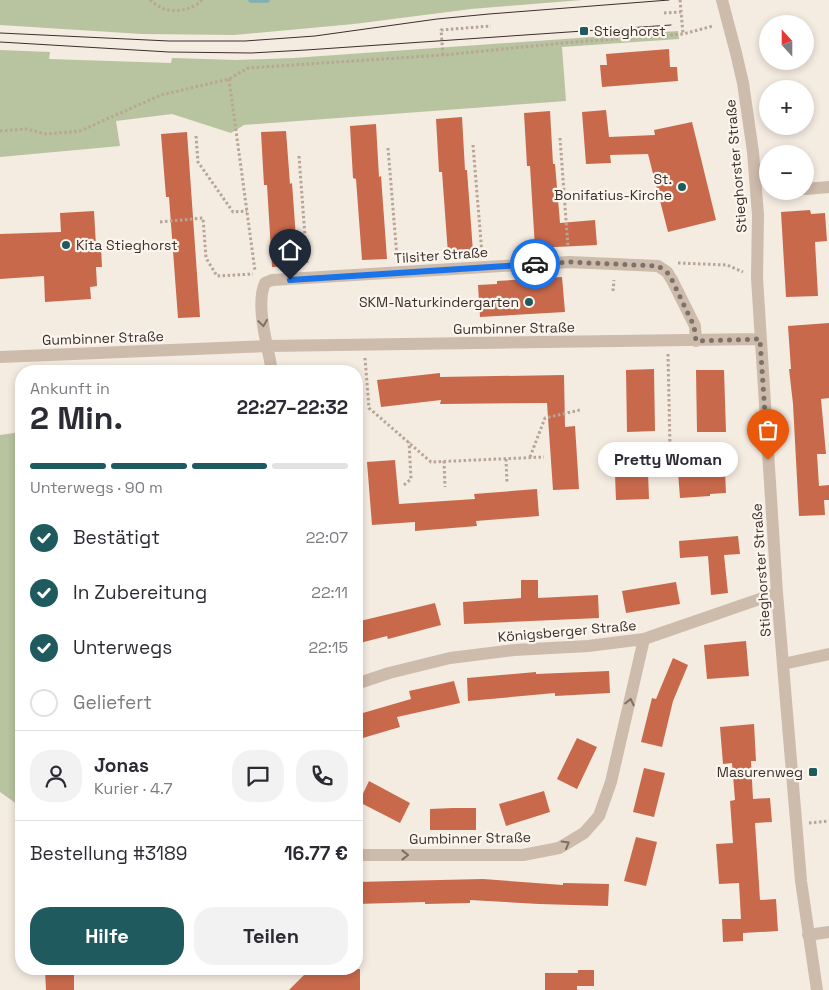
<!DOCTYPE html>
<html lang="de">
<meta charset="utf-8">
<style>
:root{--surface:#fff;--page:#f2f2f3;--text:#2b2b33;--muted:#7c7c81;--line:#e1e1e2;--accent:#1f5a5e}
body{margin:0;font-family:"Space Grotesk",sans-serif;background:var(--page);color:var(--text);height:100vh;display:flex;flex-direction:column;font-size:19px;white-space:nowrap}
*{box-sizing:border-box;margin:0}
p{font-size:16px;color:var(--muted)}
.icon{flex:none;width:28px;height:28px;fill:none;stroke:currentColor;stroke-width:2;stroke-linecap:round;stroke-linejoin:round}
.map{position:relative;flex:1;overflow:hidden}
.drawer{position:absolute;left:15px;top:365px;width:348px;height:610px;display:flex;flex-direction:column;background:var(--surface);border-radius:20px;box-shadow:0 2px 8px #0003}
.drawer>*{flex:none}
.needle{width:32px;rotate:339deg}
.controls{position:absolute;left:759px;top:15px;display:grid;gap:10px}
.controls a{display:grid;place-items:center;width:55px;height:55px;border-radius:50%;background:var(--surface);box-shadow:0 2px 8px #0003;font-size:25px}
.pin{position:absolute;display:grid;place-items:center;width:42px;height:42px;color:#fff;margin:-51px -21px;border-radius:50% 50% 50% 0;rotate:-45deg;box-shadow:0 0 5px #0007}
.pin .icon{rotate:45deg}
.courier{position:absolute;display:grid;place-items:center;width:50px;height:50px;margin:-25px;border:4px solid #1a73e8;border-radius:50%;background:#fff;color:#222;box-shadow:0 1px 6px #0007}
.bubble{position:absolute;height:35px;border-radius:18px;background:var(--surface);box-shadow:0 2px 8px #0003;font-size:16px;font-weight:700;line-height:35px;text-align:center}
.overview em{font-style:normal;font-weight:700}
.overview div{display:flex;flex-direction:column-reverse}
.overview{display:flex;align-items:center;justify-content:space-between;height:85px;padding:0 15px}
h1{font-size:32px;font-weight:700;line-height:38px}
.bar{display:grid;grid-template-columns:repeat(4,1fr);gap:8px 5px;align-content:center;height:60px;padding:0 15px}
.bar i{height:6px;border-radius:4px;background:var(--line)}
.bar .on{background:var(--accent)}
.bar p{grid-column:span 4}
.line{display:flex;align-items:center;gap:12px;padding:0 15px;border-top:1px solid var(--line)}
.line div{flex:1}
.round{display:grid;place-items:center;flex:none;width:52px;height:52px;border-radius:20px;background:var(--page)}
ol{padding:0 15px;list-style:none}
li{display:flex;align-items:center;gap:15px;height:55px}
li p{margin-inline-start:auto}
li .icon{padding:5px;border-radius:50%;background:var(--accent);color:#fff;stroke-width:4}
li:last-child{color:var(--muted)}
li i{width:28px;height:28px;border:2px solid var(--line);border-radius:50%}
.primary-button{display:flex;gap:10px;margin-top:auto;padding:10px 15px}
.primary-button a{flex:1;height:58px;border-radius:20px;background:var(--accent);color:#fff;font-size:20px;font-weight:700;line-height:58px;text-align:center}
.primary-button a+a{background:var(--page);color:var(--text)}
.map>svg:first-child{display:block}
.green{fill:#b8c4a0}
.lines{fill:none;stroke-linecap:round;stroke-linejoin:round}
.stream{stroke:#7fb0b2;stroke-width:5.5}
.building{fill:#c8694b}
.path{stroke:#b9a596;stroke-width:3;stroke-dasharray:2.5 2.5;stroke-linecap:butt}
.minor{stroke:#cdbbac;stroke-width:12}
.tram{stroke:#3b302b;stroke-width:1}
.oneway{stroke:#7d6f65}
.done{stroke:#7c716b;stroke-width:5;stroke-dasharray:0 9}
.route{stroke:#1a73e8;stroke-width:6}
.poi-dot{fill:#1f5a5e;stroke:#fbf5ee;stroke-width:2}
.labels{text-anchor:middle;stroke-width:4.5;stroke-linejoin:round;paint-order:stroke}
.poi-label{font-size:14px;fill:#3b302b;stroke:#fbf5ee;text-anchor:end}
.street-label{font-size:14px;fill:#3b302b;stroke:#fbf5ee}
</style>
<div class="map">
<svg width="829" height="990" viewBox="0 0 829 990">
<rect width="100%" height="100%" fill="#f4ebe1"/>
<!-- green -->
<path class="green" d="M0,0H582L471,9L354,24L234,35L142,34L0,25Z
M678,31L679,39L562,47L566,101L244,125L231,133L172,114L116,121L120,146L0,157V50L50,52L49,59L171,63L172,58L237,60L293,58Z
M21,432V807L0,792V435Z"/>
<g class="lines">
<!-- stream -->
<path class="stream" d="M251,0H267"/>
</g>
<!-- building -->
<path class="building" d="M669,49L670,67H677L678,81L602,87L600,65H607L606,54Z
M606,110L609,137L655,135L654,130L692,122L716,220L668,232L648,154L610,155L611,163L586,164L582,112Z
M550,111L553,164H555L560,223L595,220L597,245L535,248L530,166H527L524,113Z
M462,117L465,170H467L473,252L448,254L442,172H439L436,119Z
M376,124L379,177L381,176L387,259L362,260L356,179L353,178L350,126Z
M286,131L290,184L292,183L298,266L272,267L267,185H264L261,132Z
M187,132L200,317L178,318L169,197H166L161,134Z
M810,210L811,214L825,213L827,241L815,242L818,296L786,297L781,212Z
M94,211L96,246H101L102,267H96L97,286L90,287L91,299L45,302L44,276L0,279V234L61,232L60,213Z
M562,277L565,312L480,317L478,285L497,284V281Z
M829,323V398L821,399L826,454H817L819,486L829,485V500H824L825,515L799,516L793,404L789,369H791L788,326Z
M654,369L655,431L627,432L626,370Z
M696,370H724L726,432H697Z
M440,373V377L564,375L565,427L575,426L579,489L553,490L547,403L440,404L441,400L381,407L377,380Z
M395,460L399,504L475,499L474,494L537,489L539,516L476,521L477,526L415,531V522L372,525L367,462Z
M710,470V472L725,471L726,493L710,494V496L680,498L678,472Z
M648,472L649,499L616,500L615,475Z
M738,536L740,554L724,555L728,593L711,595L708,556L680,558L679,541Z
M521,580H538V598L598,595L599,618L464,624L463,602L521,598Z
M676,582L680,604L626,613L622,591Z
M435,603L441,625L388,639L387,636L356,644V622Z
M746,641L749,676L707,679L704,645Z
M673,658L688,665L673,701L662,747L641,742L652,698L656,699Z
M609,671L610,693L555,696V693L468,701L467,678L536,672V674Z
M454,681L460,703L397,717L400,727L356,740V715L411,699L409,691Z
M754,724L756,761H751L753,799L770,798L772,822L755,823L760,900L776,899L778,931L743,933V941L723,942L722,919H741L739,883L719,884L716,844L733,843L730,801L735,800L732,763L723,764L720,727Z
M577,738L597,747L577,789L557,779Z
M644,768L665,773L654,817L633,812Z
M369,781L410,803L400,823L359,802Z
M544,791L550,812L506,826L499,804Z
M453,808H476V830H430V809Z
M636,837L657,842L646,886L624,881Z
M483,879L563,885V883L609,884L608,906L539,904L470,900V903L425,904V902L356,904V882Z
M45,969H74V990H46Z
M323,969H360V990H289L307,972L323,971Z
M578,970H594V986H577V990H545V973H578Z"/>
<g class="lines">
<!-- path -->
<path class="path" d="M150,0C154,3 159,7 164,9C176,13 194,9 202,0
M680,0L683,34
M664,13L681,12
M443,55L441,30L491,26
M229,79L255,271
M0,131L27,129L46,134L80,131L161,95L229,79L248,68L443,55L563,43L683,34L713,26
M196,136L198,162L233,212L247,211
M560,138L568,247
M473,145L482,254
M388,148L397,257
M299,156L307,263
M160,222L203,218L206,258L217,276L253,274
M678,263L727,265L743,272
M613,291L614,280
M668,354L670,448
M365,358L369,408L431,462L544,457
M530,457L545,418L580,410
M506,459L507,483
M444,461L445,487
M404,485L411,479L409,442
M809,823L829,821"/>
<!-- minor -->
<path class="minor" d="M722,0L736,53L743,83L753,152L758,215L757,278L777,593L801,881L817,990
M805,189L829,187
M0,357L268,346L760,339
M272,371C268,347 255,305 265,283L272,280L569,262L658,266L667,272L672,280L695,326L696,341
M783,664L829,654
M356,684L389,673L450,658L514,650L588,646L644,639L777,593
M356,855H523L559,848L584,833L599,816L611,782L644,639
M808,935L829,932"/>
<!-- tram -->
<path class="tram" d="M0,33L169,41H245L315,36L437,19L489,14L669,0
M0,42L169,52L251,53L306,50L671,25"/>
</g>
<!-- one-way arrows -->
<defs><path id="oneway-chevron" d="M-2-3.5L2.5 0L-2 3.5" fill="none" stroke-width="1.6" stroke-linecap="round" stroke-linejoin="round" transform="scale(1.25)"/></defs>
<g class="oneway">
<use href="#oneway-chevron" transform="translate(263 323) rotate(82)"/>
<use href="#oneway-chevron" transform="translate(630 702) rotate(-77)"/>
<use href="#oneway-chevron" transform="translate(566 844) rotate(-30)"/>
<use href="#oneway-chevron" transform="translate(405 855)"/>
</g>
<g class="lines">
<!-- done -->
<path class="done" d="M535,264L569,262L658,266L667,272L672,280L694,326L696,341L760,339L768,460"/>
<!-- route -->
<path class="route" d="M290,280L535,264"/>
</g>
<!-- markers -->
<g class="poi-dot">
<rect x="579" y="26" width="10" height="10" rx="2.5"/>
<circle cx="682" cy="187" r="5"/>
<circle cx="66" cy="245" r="5"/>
<circle cx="529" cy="302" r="5"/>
<rect x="808" y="767" width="10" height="10" rx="2.5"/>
</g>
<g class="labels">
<!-- poi labels -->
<g class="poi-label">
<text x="594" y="36" text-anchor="start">Stieghorst</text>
<text x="672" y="184">St.<tspan x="672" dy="16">Bonifatius-Kirche</tspan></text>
<text x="76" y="250" text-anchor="start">Kita Stieghorst</text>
<text x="519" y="307">SKM-Naturkindergarten</text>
<text x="803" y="777">Masurenweg</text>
</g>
<!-- street labels -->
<g class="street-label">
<text transform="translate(736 166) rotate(-95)" y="5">Stieghorster Straße</text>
<text transform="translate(441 255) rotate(-4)" y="5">Tilsiter Straße</text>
<text transform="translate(514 328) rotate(-1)" y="5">Gumbinner Straße</text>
<text transform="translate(103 338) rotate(-2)" y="5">Gumbinner Straße</text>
<text transform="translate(761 570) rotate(-94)" y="5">Stieghorster Straße</text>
<text transform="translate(567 631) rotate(-5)" y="5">Königsberger Straße</text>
<text transform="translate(470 838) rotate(-1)" y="5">Gumbinner Straße</text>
</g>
</g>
</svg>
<div class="controls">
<a><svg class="needle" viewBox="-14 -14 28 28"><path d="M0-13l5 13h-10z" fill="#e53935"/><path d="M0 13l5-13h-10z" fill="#7c7c81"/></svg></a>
<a>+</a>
<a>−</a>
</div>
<div class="pin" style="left:768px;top:460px;background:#ea580c"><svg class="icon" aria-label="bag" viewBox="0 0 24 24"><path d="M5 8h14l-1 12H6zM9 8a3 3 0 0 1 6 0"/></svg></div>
<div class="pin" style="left:290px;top:280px;background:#1f2937"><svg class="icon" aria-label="home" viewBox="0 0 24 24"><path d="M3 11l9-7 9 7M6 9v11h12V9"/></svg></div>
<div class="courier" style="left:535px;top:264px"><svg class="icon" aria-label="car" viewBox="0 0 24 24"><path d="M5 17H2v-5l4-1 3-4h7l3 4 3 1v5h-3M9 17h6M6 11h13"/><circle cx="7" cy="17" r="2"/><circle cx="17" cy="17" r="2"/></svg></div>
<div class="bubble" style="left:598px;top:442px;width:140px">Pretty Woman</div>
<section class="drawer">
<div class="overview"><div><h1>2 Min.</h1><p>Ankunft in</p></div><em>22:27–22:32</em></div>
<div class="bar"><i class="on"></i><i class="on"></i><i class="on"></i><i></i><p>Unterwegs · 90 m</p></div>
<ol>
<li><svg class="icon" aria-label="check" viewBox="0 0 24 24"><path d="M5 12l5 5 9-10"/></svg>Bestätigt<p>22:07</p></li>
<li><svg class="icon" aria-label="check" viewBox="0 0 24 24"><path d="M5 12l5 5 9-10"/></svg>In Zubereitung<p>22:11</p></li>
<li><svg class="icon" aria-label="check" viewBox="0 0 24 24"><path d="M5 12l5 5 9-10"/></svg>Unterwegs<p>22:15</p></li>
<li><i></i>Geliefert</li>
</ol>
<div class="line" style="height:90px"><a class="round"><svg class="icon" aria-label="person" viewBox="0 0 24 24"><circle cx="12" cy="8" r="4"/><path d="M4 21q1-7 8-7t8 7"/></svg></a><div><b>Jonas</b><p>Kurier · 4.7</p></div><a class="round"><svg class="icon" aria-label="chat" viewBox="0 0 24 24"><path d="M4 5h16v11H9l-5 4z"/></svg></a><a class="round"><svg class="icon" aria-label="phone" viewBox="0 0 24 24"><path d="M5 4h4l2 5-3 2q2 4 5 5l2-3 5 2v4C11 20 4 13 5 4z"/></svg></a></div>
<div class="line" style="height:65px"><div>Bestellung #3189</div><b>16.77 €</b></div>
<div class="primary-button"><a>Hilfe</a><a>Teilen</a></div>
</section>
</div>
